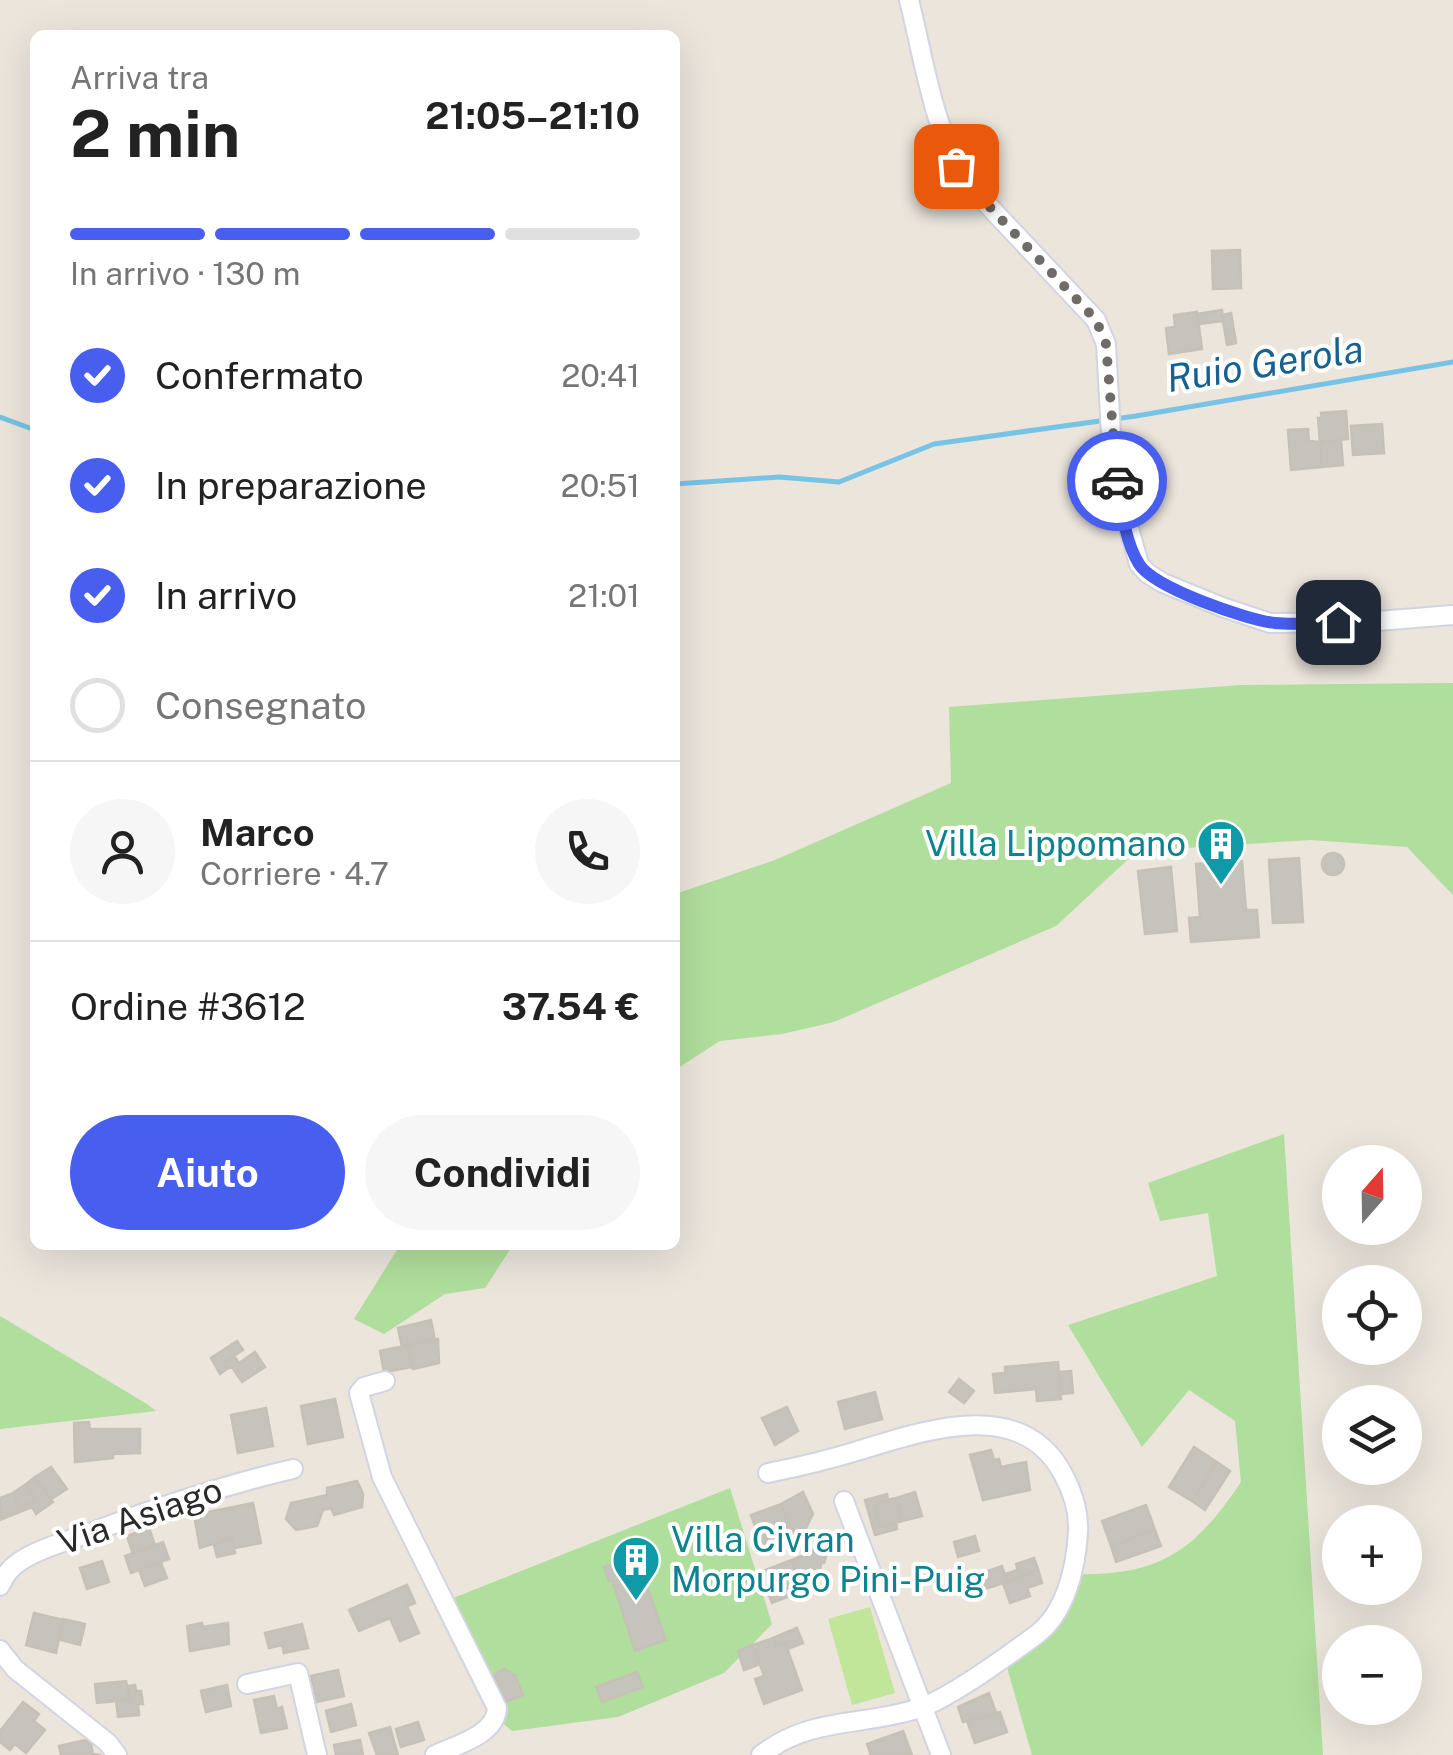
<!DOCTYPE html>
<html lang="it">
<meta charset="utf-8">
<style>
:root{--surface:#fff;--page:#f6f6f6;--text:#222;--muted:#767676;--line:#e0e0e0;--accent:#475eee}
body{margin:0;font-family:"Public Sans",sans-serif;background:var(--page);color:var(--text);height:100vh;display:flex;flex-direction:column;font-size:38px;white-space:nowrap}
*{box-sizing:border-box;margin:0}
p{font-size:32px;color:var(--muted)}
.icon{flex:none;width:55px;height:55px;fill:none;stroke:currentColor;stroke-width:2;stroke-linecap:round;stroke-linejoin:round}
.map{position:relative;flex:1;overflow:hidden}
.side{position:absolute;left:30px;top:30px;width:650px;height:1220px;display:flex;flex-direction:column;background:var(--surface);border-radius:15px;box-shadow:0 10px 40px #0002}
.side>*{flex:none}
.needle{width:65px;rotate:20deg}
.tools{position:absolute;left:1322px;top:1145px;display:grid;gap:20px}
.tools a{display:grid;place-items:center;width:100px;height:100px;border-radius:50%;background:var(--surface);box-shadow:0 10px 40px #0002;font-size:50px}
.pin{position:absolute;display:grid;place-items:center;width:85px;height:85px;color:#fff;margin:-42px;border-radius:20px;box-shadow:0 5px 15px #0006}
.courier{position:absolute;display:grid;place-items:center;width:100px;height:100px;margin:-50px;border:8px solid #475eee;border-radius:50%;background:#fff;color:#222;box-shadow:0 2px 12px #0007}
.overview em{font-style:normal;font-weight:700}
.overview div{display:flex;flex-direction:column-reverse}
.overview{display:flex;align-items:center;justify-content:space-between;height:170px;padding:0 40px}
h1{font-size:65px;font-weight:700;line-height:75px}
.bar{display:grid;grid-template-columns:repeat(4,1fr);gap:15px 10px;align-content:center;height:120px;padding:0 40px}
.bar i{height:12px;border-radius:8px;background:var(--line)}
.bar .active{background:var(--accent)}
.bar p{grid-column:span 4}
.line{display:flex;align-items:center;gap:25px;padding:0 40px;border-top:2px solid var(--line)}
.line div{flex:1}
.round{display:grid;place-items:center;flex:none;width:105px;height:105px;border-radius:52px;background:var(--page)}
ol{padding:0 40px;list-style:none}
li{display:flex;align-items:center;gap:30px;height:110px}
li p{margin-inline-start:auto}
li .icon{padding:10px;border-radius:50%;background:var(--accent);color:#fff;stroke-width:4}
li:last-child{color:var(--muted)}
li i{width:55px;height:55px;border:5px solid var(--line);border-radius:50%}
.action{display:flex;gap:20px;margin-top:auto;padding:20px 40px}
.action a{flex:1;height:115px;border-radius:60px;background:var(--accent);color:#fff;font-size:40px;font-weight:700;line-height:115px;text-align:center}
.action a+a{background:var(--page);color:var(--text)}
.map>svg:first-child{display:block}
.green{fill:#b0de9c}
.pitch{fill:#c1e599}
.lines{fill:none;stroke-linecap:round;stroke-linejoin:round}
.stream{stroke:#76c3e6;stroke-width:5}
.building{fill:#c6c2bc;stroke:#c6c1b6;stroke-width:2.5}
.minor-casing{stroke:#d2d4e1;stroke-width:22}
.minor{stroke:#fff;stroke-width:18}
.done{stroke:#6e6b68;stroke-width:10;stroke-dasharray:0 18}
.route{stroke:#475eee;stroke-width:12}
.labels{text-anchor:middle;stroke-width:8;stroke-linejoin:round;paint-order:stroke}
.culture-label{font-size:35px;fill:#0d838f;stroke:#fff;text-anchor:end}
.street-label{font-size:35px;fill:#2a2a2a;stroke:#fff}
.water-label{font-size:38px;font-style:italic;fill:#166191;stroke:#fff}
</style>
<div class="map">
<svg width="1453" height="1755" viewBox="0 0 1453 1755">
<rect width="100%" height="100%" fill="#ebe5dc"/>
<!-- green -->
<path class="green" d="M1453,683V895L1407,847L1311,840L1137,851L1056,926L834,1022L782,1034L720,1041L675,1070V894L775,860L951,783L949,707L1241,685Z
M1284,1134L1323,1755H1032L1008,1671V1654L1040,1632L1072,1574C1159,1577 1195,1551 1241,1482L1235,1421L1189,1390L1142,1447L1068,1325L1217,1276L1208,1213L1160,1221L1148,1183Z
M400,1245H513L485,1288L445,1294L384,1334L354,1319Z
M0,1316L147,1404L156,1411L0,1429Z
M730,1488L772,1624L724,1673L618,1717L512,1731L497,1718L443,1602Z"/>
<!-- pitch -->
<path class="pitch" d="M870,1607L895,1693L852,1705L828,1619Z"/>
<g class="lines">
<!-- stream -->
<path class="stream" d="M0,417L35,430
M675,484L779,477L839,482L934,444L1136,416L1453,362"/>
</g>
<!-- building -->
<path class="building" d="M1240,250L1241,288L1213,289L1212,251Z
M1222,310L1223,321L1199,324L1197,314Z
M1197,312L1202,349L1169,354L1166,328L1175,327L1174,315Z
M1231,313L1236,343L1227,345L1222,315Z
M1346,411L1348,439L1320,442L1318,418H1322L1321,413Z
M1382,424L1384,453L1353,455L1351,426Z
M1308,429L1309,441L1320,442L1322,467L1291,470L1288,430Z
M1341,440L1343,465L1322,467L1320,442Z
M1322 864a11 11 0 1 1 22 0a11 11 0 1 1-22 0Z
M1299,858L1303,922L1273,923L1269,860Z
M1242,861L1246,910H1257L1259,937L1191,942L1189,918L1200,917L1196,864Z
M1171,867L1177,931L1145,934L1138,871Z
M431,1320L435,1340L402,1347L398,1328Z
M438,1339L439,1363L413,1369L408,1345Z
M237,1341L243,1350L223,1363L227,1369L220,1374L211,1358Z
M408,1345L412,1367L384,1372L380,1351Z
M255,1352L265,1367L242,1382L232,1367L227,1369L223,1363L234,1356L239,1363Z
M1058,1362L1061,1399L1037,1401L1036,1389L995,1393L993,1374L1005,1373V1367Z
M1071,1371L1073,1393L1061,1394L1059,1372Z
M959,1379L974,1391L964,1403L949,1392Z
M875,1392L882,1419L845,1429L838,1402Z
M335,1399L343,1437L308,1444L301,1406Z
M787,1407L798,1431L775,1445L762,1418Z
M266,1408L273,1446L238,1453L231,1415Z
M89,1422L90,1429H140V1453L113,1454V1458L75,1462L74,1423Z
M1194,1447L1217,1462L1192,1501L1169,1487Z
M991,1450L994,1460L999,1459L1001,1467L1026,1462L1030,1490L983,1500L970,1455Z
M1217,1462L1230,1471L1205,1510L1192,1501Z
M51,1467L67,1489L51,1499L35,1477Z
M35,1477L53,1502L36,1514L32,1507L0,1520V1498L13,1493L19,1508L36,1500L26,1484Z
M357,1481L363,1494L362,1507L334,1515L331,1508L323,1510L317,1526L296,1530L286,1519L291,1503L327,1495V1488Z
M26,1484L36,1500L19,1508L13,1493Z
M803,1492L813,1514L805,1530L792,1534L781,1504Z
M915,1492L922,1516L902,1521L896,1498Z
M887,1494L888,1500L874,1503L880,1527L896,1523L897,1529L875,1535L865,1500Z
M896,1498L902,1521L880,1527L874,1503Z
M253,1503L261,1543L234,1548L232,1538L200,1548L194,1515Z
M781,1504L792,1534L762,1546L751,1515Z
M1146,1505L1155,1530L1111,1546L1102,1521Z
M149,1528L155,1545L133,1554L127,1536Z
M1155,1530L1161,1546L1116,1562L1111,1546Z
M975,1536L979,1551L958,1557L954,1542Z
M232,1538L235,1553L217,1557L214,1545L220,1544L219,1540Z
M163,1542L169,1559L131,1573L125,1556Z
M813,1550L827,1553L824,1563H821L819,1577L800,1584L792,1560L804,1555L811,1556Z
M636,1555L666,1640L635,1651L612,1580L609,1581L604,1567Z
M1034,1558L1038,1569L1007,1582L1005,1574L1018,1570L1016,1564Z
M792,1560L800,1584L769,1595L760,1572Z
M102,1561L109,1582L87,1589L80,1568Z
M161,1563L167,1578L145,1586L139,1570Z
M1002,1566L1007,1582L985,1589L979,1574Z
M1038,1569L1042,1583L1027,1588L1030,1596L1010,1603L1003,1583Z
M800,1584L803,1591L772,1603L769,1595Z
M407,1585L415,1603L407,1606L419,1633L400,1641L390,1618L359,1631L349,1610Z
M34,1613L63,1620L56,1653L26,1645Z
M63,1619L85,1624L80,1645L58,1639Z
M202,1623L203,1627L228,1623L229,1644L190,1651L187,1626Z
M302,1624L308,1648L284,1653L282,1645L269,1648L265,1633Z
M797,1628L803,1643L788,1649L785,1642L776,1645L773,1638Z
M773,1638L776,1645L785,1642L802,1690L764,1704L755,1679L764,1676L753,1645Z
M753,1645L760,1664L744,1670L738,1651Z
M504,1669L515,1675L523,1695L506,1702L494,1675Z
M338,1670L344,1696L317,1702L311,1676Z
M637,1672L643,1687L602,1702L596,1687Z
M126,1681L130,1700L97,1703L95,1684Z
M135,1685L136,1691H141L143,1704H138L139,1715L118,1717L116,1701L130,1700L128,1686Z
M227,1685L231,1706L206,1712L201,1691Z
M989,1693L996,1713L963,1722L958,1707Z
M274,1696L277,1709L282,1707L287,1728L261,1733L254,1700Z
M23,1702L39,1714L34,1721L45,1730L26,1753L15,1744L10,1750L0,1742V1731Z
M351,1704L356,1725L331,1732L326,1711Z
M1000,1712L1007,1732L975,1743L967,1721Z
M418,1722L424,1740L401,1747L396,1729Z
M390,1727L398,1755H377L369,1733Z
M903,1731L912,1755H871L867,1744Z
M90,1739L93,1754L101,1755H61L59,1746Z
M360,1740L363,1755H336L334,1745Z"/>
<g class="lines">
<!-- minor casing -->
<g class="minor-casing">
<path id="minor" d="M909,0C925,63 933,133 970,186L1096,320L1106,344L1111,434L1119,493L1139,564L1147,573L1163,583L1222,607L1270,623L1366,622L1453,615
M385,1381L364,1387L359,1393L382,1477L497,1708C496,1735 456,1745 435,1755
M844,1501L941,1755
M0,1586C4,1576 10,1568 19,1562C40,1548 68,1541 92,1532C158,1507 224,1485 293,1469
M0,1650L15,1669L108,1743L117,1755
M247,1684L298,1673L317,1755
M761,1755C811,1716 862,1727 920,1708C949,1698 1009,1655 1036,1635C1066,1613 1076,1567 1078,1532C1079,1511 1073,1492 1063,1474C1021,1395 924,1431 857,1451C828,1460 798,1467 768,1473"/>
</g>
<!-- minor -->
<use href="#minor" class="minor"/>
</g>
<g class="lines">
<!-- done -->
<path class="done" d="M956,166L970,186L1096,320L1106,344L1117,481"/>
<!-- route -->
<path class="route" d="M1117,481C1121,507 1125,542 1139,564C1154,588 1247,620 1275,623C1296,625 1317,623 1338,622"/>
</g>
<!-- icons -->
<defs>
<g id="building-pin" transform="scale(2.5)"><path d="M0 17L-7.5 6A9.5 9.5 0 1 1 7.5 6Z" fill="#0f9aa8" stroke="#fff"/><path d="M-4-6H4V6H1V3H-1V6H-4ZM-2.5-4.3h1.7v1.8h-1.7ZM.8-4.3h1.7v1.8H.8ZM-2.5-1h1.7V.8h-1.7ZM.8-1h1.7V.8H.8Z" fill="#fff"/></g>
</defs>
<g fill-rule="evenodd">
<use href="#building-pin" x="1221" y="844"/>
<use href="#building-pin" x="636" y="1560"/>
</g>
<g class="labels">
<!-- culture labels -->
<g class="culture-label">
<text x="1186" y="856">Villa Lippomano</text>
<text x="671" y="1552" text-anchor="start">Villa Civran<tspan x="671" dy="40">Morpurgo Pini-Puig</tspan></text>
</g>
<!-- street labels -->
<g class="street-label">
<text transform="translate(140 1516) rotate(-19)" y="12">Via Asiago</text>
</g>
<!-- water labels -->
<g class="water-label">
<text transform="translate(1265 364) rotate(-9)" y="13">Ruio Gerola</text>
</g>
</g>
</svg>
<div class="tools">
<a><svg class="needle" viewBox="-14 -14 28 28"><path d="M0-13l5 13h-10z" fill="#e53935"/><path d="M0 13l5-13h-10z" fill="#767676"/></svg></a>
<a><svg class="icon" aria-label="locate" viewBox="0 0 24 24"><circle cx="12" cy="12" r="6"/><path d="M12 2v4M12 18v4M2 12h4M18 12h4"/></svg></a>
<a><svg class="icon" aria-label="layers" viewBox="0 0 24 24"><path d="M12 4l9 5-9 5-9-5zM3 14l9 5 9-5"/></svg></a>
<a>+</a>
<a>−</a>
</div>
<div class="pin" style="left:956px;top:166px;background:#ea580c"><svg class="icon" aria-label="bag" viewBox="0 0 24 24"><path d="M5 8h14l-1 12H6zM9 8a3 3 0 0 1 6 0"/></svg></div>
<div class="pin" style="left:1338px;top:622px;background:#1f2937"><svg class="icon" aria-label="home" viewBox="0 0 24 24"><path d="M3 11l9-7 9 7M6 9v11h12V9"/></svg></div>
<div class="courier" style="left:1117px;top:481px"><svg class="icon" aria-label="car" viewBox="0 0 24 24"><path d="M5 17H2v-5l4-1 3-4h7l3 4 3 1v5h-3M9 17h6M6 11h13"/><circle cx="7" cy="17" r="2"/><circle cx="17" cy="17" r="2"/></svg></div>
<section class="side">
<div class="overview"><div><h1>2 min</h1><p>Arriva tra</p></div><em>21:05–21:10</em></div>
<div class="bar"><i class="active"></i><i class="active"></i><i class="active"></i><i></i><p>In arrivo · 130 m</p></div>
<ol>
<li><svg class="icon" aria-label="check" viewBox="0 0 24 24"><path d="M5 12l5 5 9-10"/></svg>Confermato<p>20:41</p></li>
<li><svg class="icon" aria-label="check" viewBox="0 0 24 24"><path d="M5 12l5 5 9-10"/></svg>In preparazione<p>20:51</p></li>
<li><svg class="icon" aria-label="check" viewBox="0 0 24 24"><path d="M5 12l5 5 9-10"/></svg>In arrivo<p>21:01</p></li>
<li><i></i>Consegnato</li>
</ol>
<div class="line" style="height:180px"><a class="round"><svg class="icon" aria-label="person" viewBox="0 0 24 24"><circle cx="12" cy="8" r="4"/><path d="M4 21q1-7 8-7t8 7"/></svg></a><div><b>Marco</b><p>Corriere · 4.7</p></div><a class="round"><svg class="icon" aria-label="phone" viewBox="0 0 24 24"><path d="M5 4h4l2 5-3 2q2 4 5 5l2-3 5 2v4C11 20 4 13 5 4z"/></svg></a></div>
<div class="line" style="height:130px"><div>Ordine #3612</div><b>37.54 €</b></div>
<div class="action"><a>Aiuto</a><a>Condividi</a></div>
</section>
</div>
